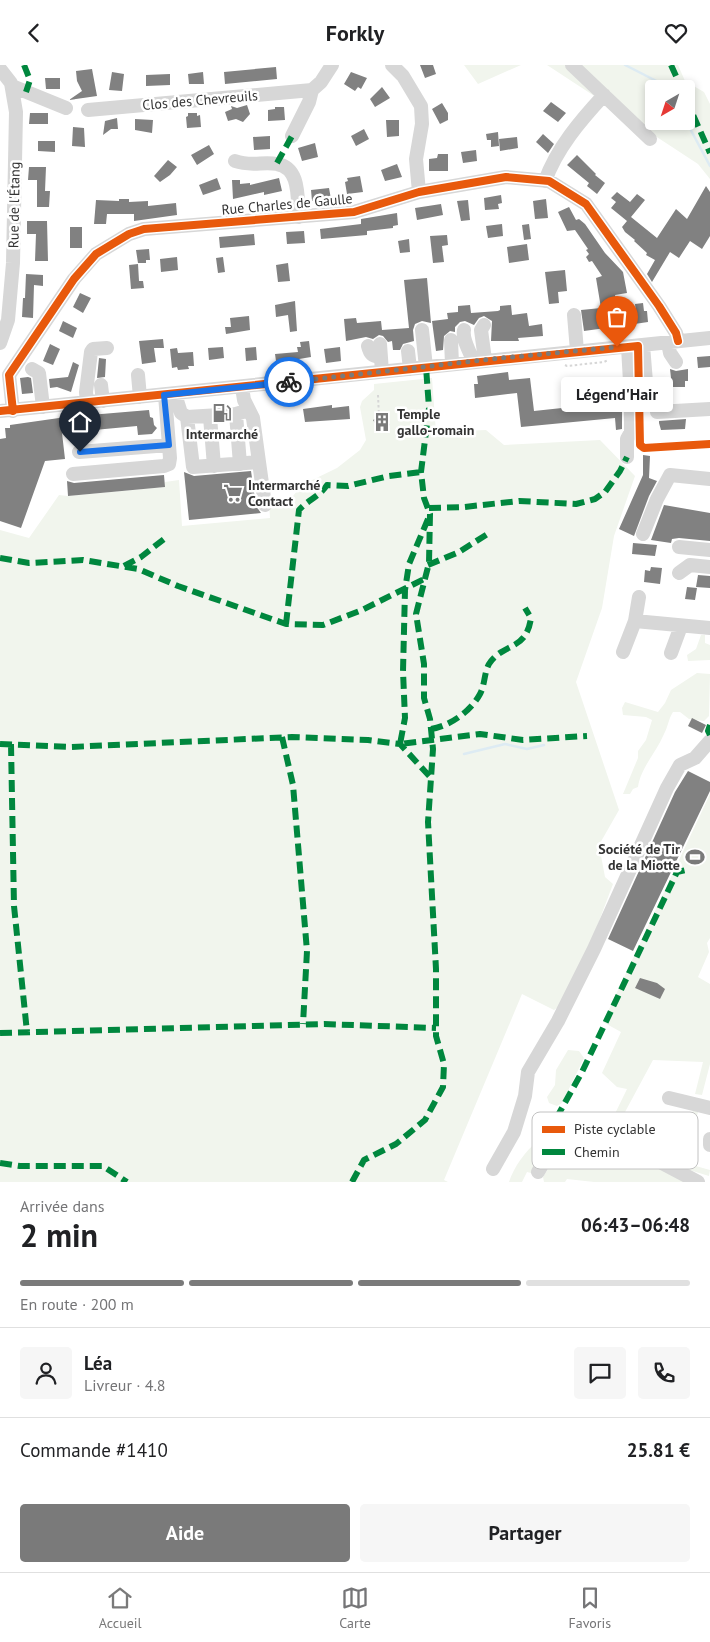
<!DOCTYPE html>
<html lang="fr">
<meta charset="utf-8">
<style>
:root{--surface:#fff;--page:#f6f6f6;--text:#202124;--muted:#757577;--line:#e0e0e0;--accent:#7a7a7a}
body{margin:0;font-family:"PT Sans",sans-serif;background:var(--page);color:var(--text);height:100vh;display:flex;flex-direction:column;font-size:19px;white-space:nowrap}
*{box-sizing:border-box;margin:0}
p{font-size:16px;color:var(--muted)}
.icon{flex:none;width:28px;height:28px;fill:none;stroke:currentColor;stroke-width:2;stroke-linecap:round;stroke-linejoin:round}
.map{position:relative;height:1117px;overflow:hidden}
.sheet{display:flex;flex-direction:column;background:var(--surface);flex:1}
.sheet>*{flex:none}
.needle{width:32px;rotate:219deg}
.tools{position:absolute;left:645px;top:15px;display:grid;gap:10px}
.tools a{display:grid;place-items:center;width:50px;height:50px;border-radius:5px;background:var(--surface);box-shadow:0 2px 8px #0003;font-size:25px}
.pin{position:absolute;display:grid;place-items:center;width:42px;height:42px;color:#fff;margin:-51px -21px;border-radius:50% 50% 50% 0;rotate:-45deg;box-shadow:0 0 5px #0007}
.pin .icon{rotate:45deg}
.courier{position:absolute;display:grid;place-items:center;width:50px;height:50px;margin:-25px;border:4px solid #1a73e8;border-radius:50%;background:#fff;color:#222;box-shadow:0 1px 6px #0007}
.bubble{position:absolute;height:35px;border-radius:5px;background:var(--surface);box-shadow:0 2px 8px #0003;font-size:16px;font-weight:700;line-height:35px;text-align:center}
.headline em{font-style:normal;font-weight:700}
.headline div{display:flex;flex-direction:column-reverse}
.headline{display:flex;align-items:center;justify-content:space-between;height:85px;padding:0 20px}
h1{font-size:32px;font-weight:700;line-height:38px}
.bar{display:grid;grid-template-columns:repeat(4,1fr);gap:8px 5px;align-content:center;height:60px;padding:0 20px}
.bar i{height:6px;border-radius:4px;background:var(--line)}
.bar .current{background:var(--accent)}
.bar p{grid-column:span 4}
.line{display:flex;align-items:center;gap:12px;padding:0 20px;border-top:1px solid var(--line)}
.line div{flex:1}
.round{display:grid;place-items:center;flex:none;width:52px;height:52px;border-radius:5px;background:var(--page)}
.button{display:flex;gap:10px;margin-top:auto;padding:10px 20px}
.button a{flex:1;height:58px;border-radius:5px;background:var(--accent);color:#fff;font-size:20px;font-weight:700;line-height:58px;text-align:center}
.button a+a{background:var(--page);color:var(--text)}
header{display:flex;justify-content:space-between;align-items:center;height:65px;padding:0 20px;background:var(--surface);font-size:22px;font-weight:700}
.dock{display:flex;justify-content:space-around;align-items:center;height:70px;border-top:1px solid var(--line);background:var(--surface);font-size:14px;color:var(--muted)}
.dock a{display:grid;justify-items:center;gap:2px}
.dock .current{color:var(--accent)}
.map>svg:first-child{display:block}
.green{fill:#f1f5ed;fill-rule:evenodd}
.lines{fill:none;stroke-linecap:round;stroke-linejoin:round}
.stream{stroke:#ddebf3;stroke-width:2.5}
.building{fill:#818181}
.path{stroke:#d6d6d6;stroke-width:2;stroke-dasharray:2.5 2.5;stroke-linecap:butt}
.minor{stroke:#d7d7d7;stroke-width:14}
.quiet{stroke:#00873e;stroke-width:6;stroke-dasharray:12 6;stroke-linecap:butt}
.cycleway-casing{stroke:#fff;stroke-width:11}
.cycleway{stroke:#e8590c;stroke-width:8}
.done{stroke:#7a7a7a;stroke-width:5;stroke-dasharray:0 9}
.route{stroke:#1a73e8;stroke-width:6}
.labels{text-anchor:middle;stroke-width:5;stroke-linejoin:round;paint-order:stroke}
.street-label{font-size:14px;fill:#333;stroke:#fff}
.poi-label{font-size:14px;font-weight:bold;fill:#333;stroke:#fff;text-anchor:start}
.key{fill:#fff;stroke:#c2c2c2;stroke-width:1}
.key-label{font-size:14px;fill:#333}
</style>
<header><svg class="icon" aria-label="back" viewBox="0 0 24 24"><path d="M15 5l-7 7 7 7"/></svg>Forkly<svg class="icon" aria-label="heart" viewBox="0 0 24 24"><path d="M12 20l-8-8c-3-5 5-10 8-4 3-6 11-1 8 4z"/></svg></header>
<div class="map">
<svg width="710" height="1117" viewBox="0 0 710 1117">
<rect width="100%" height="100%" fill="#fff"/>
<!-- green -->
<path class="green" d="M464,0H521L478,19Z
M547,0H678L685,16L704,27L710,39V114L698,99ZM654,24H686V56H654Z
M432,313L436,367L486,365L504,380L600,375L635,411L614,471L602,543L576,617L619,745L599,780L605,812L613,819L590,880L561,940L554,945L522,929L444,1115L448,1117H0V465L29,473L59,430L68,431L165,422V417L179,415L182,461L270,453L269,438L293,431L302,420L337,403L360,385L366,375L360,342L362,336L374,325V319Z
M701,570H705V578L710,580V595L688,596L687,590L696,584Z
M697,608L710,609L709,651L704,656L689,654L680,647H673C668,655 668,662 664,669C656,688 641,702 638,722L633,724L630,729H623L638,693V686L646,675L652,655L646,652L623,650L622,643L625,637L658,647L665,638L671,625Z
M710,729V873L707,878L709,887L698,912L710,919V999L702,1030L695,1029L703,997L653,995L618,1060L677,1094L693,1045L698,1047L685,1098L710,1105L709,1111L686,1104L608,1063L627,1024L617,1022L602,1008L621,967L603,957Z
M568,985L579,986L584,993L562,1038L557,1041L549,1038L547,1032L555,1020L556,1005Z
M580,1074L603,1075L689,1117H594L567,1114L565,1117H544L543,1112L563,1081Z
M538,1076L542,1077L544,1081L535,1097V1109L527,1107L522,1117H509C514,1102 525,1086 538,1076Z"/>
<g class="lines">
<!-- stream -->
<path class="stream" d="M625,0L672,24
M686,56L710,101
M464,689L505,679L527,684L544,680"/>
</g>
<!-- building -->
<path class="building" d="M420,0H433L436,9L425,13Z
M276,2L277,14L225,19L224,7Z
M92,4L97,31L69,35L82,26L77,16L76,6Z
M112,7L124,9L122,26L109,25Z
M203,7L204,19H189L188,9Z
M351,7L367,13L361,24L358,22L355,26L344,19Z
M170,9V20L146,21V10Z
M45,13H60V24H46Z
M382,22L390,33L375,42L370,34Z
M551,37L566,48L558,57L543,46Z
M442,38L448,48V55L440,59L432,44Z
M247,40L250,49L243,57L236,54L228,56L225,47L232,44L231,41L237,43Z
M275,42H284L285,55L268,56V45L275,44Z
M30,48H48V59H29Z
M188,48H197V51L200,50L201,62L187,63L186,52L188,51Z
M117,53L118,64H111L103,70L105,56Z
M135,54L153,55L152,68L135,65Z
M386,55H399V71L387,72Z
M73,62L84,63L85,82L72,81Z
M364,64L369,74L356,81L351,71Z
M498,67L499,81L491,82V75H487L486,69Z
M543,69L554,79L548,88L536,77Z
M270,71V84L254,85L253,72Z
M517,72L518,83L500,86L499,74Z
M38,76H55V87L38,86Z
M315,78L318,92L302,96L298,83Z
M209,80L214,89L197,100L191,90Z
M476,85L477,96L463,98L461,87Z
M438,89H448V106H429V94L437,93Z
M577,90L596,109L595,110L605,118L597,129L587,121L589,118L567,100Z
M168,95L177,102L170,110L160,117L154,111Z
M397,99L402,112L385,116L381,105Z
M29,102H46L45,126H50L49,142H37V115H28Z
M360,111L363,127L347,129L345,117L348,116L347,113Z
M217,113L221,124L203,130L199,120Z
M279,113L282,126L264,130V127L233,134L232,115H240V119L250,118V120Z
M706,121L710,127V171L702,184L690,176L679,193L670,187L652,217L647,209L655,195L646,190L647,188L634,176L635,175L625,167L622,162L627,156L611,143L616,137L611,133L617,127L630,137L637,129L645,135L631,152L657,173L676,144L687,154Z
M329,123L331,134L312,136L311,125Z
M501,130L502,138L498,139L499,144L485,145L484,133Z
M119,134H129V137L148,136V141L176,138L177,150L134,156V149H107L106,159H94L96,135L119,136Z
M546,134L548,153L535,154L533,136Z
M468,135L470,155L461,156L457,136Z
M441,139L443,150L417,155L415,143Z
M569,142L576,155L579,154L585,159L605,188L623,207L627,228L615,230L620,250L636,247L635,239L643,238L644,246H647L648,257L621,261V264L614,265L613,262L584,266L581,245L601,243L596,213L602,211L592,196L589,197L586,192L589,189L586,185L588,184L575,165L567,166L558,147Z
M397,148L398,160L393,161V163L367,166V170L321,174L320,164L361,159V154Z
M27,156H47L48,196H35L36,169H27Z
M502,159L503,171L488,173L486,161Z
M529,159L531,174L524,175L522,160Z
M70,162H82V183H70Z
M304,166L305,178L287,179L286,167Z
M254,169L255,180L220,183L219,172Z
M447,170L448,180L442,181L444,197L433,198L430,171Z
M409,174L410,187L400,188L398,176Z
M527,179L529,195L509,198L507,182Z
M149,184L150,195H146V198H138L136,185Z
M177,192L178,205L161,207L160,194Z
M223,192L225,207L218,208L216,193Z
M288,198L290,216L278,217L276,200Z
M138,199L139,216H143L144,223L131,224L129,200Z
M565,205L567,226L558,227L559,238L549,239L545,207Z
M26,209L43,210V221L34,220L33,253L22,252L23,233H25Z
M427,213L431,258L422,256L415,259L413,265L414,276L403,279L400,285H393L392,276L388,277L383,271L379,270L373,274L366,272L346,276L344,254L356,253L357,258L381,256L382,265L409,263L404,215Z
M80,228L91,233L83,248L73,242Z
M295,236L297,266L290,267L288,250L276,252L275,240Z
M470,240L471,248L498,246L500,245V241L511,240L512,250L527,248L529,261L542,259L543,271L518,273L519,276H491L492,256L484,251L479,253L474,260L465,256L460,257L455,262V267L450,266L444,271L443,285L436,286L432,256L448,254L447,248L458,247V241Z
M249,251L250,265L226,269L225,262H231L230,253Z
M63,256L77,263L73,273L59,266Z
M163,274L164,283H154L156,297L142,299L139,276Z
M309,276L311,292L287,296V302L277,303L275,289L298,287L297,282H301L300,277Z
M50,279L60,284L53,300L43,296Z
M223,282L224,293L209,295L208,283Z
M256,282L257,295L246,296L245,283Z
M340,282L341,296L326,298L324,284Z
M177,283L178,288L193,287L194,301H188L189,304L178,305L177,302L172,303L170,284Z
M710,291V302L698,303L697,292Z
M99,293L106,294L105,312L97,313Z
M73,297L79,300L71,327L57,322L50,323L49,314L68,312Z
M670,304L676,306L688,304V316H685V322H672Z
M508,307L509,315L530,313L534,346L590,340V338L622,334V364L616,365L615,353L521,362L517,328L475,333L474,319H478L477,311Z
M28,312L31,313L33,328L22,329L20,313Z
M332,340V343L349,341L350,354L305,357L303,344Z
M149,345L150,352L153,353L154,360L157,363L152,369L138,370L137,361L62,368L65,394L45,396L21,463L0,456V374L6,373L5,363H10V360L66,352Z
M384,349L390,360L379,365L373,355Z
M686,354L685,364L661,365L659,358V356Z
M643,390L650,391L649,413L657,416L649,431L634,471L619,464L643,410Z
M251,406L256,441L261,448L189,455L184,407L194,411Z
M164,410L165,422L68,431L67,416L74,418Z
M664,440L710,448V476L679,473L672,474L671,478L651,475Z
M633,478L657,480L655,491L632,489Z
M651,502L662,503L660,519L644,517L645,505L650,506Z
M698,510L710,511V523L696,522Z
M687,522L697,523L695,535L685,534Z
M692,653L706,660L702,668L688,661Z
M688,706L710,717V726L633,886L608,874L675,727Z
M640,913L657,918L665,924L660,934L635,923Z"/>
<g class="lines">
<!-- path -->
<path class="path" d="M565,300L567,301L604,297L608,295
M378,330L379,352"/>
<!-- minor -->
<path class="minor" d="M392,0L403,11L421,41L422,59L416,94L419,127
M572,0L650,74
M0,4L11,18L16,47L13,198L8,255L0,278
M12,21L66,43
M88,45L312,25L321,17L332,0
M292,71L309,37L312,25
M235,96C252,102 263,96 277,99C301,103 297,134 299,152
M545,116C557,83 580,56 604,30
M574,250L577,286
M484,260L481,265L485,295
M422,265L426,302
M464,265C462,275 470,286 473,296
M451,275L452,299
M668,278L670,288L676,297
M380,279L382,307
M643,280L646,317L650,322
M368,281C370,289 372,291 380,292
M408,286L410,304
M32,304L39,308L43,342
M138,310L140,332
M101,320L103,336
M175,329L181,348L187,352L193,402L259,397L253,353L244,335L242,322
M87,338L86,327L91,287L93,284L107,283
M0,346L710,273
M13,346L9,310L74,214L96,189L129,169L144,164L354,147L419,127L506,112L549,116L586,139L659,241L676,268L678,276
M657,347L710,344
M236,349L240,399
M187,352L236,349L249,345
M210,352L214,401
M79,387L169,380
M627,392V374L631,367V334L628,282
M259,397L265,440
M73,409L164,401L169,399L170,393L165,330
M643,469L657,434L670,410L710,414
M679,482L710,485
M679,508L690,500L710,502
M635,556L639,532
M623,587L635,556L710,563
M671,588L681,561
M669,1033L710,1043
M710,1074V1080
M493,1104L514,1067L525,1031L528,1007L558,956L594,884L667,723L680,700L695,693L710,676
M538,1107L559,1071L607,1069L698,1117"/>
<!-- quiet -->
<path class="quiet" d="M24,0L30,15L26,27
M671,0L682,24
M686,34L710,88
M277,98L292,71
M429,443L464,442L519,436L576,439L595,434L605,427L620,406L627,392
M428,454L409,499L405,525L403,606L405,653L400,679L480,669L523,675L587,671
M0,493L29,498L83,495L138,504L178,521L286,559L323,560L362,545L424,514
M428,500L459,487L489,468
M124,501L141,492L164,474
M286,559L299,445C308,435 320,431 327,420L348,421L389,411L421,407
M710,660L708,666L710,670
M431,664C450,661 471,646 480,629C485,620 484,608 489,599C503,577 526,587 531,553L525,543
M282,672L293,720L307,886L303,959
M0,679L70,682L292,672L368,675L400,679L432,714
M11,679L14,841L27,967
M0,968L324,959L436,963
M559,1071L556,1060L557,1052L582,1007L677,807L686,805
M0,1098L20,1101H103L127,1117
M352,1117L364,1095L396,1079L425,1055L443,1022L444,999L436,971V904L428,757L433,684L430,654L424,633V599L416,549L429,498L430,449L424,433L421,407L429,343L426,302"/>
<!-- cycleway casing -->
<g class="cycleway-casing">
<path id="cycleway" d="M0,346L638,281L640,380L644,383L710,379
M13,346L9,310L74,214L96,189L129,169L144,164L354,147L419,127L506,112L549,116L586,139L659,241L676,268L678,276"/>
</g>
<!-- cycleway -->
<use href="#cycleway" class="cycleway"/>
</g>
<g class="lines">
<!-- done -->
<path class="done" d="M289,317L502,293L617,282"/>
<!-- route -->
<path class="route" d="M80,387L169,380L164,330L289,317"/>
</g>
<!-- icons -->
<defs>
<g id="fuel-bare" transform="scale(1.5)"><path d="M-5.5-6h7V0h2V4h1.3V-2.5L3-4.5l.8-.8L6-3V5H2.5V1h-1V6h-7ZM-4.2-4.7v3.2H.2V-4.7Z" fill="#7a7a7a" stroke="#fff" stroke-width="2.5" paint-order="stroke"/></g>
<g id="building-bare" transform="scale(1.5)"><path d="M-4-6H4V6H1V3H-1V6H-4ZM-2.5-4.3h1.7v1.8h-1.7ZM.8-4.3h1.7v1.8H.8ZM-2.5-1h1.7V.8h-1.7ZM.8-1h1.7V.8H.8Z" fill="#7a7a7a" stroke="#fff" stroke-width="2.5" paint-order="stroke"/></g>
<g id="supermarket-bare" transform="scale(1.5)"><path d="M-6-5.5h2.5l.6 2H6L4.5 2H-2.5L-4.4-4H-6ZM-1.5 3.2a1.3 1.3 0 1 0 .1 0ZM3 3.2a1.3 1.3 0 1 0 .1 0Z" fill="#7a7a7a" stroke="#fff" stroke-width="2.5" paint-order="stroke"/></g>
<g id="stadium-bare" transform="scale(1.5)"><path d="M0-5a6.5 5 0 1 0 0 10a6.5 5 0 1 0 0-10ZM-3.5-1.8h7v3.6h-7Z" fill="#7a7a7a" stroke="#fff" stroke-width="2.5" paint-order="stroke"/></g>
</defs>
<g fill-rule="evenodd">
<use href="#fuel-bare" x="222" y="348"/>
<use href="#building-bare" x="382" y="357"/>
<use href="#supermarket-bare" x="233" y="428"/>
<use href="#stadium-bare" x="695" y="792"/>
</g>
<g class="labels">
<!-- street labels -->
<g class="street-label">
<text transform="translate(200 35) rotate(-5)" y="5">Clos des Chevreuils</text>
<text transform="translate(287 139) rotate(-5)" y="5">Rue Charles de Gaulle</text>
<text transform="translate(14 140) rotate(-89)" y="5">Rue de l'Étang</text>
</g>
<!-- poi labels -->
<g class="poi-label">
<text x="397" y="354">Temple<tspan x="397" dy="16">gallo-romain</tspan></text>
<text x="222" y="374" text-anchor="middle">Intermarché</text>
<text x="248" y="425">Intermarché<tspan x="248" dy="16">Contact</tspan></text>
<text x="680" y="789" text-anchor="end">Société de Tir<tspan x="680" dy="16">de la Miotte</tspan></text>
</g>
</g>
<!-- legend -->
<rect x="532" y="1047" width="166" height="57" rx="8" class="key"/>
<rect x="542" y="1061" width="23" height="7" fill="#e8590c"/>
<rect x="542" y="1084" width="23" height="6" fill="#00873e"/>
<g class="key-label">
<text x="574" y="1069">Piste cyclable</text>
<text x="574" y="1092">Chemin</text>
</g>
</svg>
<div class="tools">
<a><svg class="needle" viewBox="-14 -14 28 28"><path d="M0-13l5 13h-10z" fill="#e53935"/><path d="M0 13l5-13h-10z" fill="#757577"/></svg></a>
</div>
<div class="pin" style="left:617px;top:282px;background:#ea580c"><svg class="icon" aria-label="bag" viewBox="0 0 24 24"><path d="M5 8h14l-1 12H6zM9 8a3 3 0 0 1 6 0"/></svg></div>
<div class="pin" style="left:80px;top:387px;background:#1f2937"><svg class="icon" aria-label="home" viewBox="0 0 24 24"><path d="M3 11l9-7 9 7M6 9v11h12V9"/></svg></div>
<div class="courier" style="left:289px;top:317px"><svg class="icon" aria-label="bike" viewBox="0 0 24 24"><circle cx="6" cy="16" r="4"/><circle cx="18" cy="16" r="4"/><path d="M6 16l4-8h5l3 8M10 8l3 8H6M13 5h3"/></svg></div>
<div class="bubble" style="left:561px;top:312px;width:112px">Légend'Hair</div>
</div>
<section class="sheet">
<div class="headline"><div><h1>2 min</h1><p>Arrivée dans</p></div><em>06:43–06:48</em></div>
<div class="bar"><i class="current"></i><i class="current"></i><i class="current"></i><i></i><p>En route · 200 m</p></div>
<div class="line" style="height:90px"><a class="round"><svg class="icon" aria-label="person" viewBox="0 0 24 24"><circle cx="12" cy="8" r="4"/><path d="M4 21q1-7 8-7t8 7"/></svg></a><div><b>Léa</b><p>Livreur · 4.8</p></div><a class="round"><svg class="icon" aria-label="chat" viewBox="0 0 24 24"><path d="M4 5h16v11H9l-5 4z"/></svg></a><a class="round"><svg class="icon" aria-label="phone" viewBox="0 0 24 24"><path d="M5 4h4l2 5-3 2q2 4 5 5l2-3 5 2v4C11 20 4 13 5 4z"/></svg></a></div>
<div class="line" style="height:65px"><div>Commande #1410</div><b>25.81 €</b></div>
<div class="button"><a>Aide</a><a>Partager</a></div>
</section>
<nav class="dock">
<a class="current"><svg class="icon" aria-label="home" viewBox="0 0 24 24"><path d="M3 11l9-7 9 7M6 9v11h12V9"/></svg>Accueil</a>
<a><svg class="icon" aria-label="map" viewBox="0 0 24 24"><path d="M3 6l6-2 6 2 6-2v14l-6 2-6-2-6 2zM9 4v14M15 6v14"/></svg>Carte</a>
<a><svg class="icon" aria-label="saved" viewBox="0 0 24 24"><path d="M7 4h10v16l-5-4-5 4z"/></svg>Favoris</a>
</nav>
